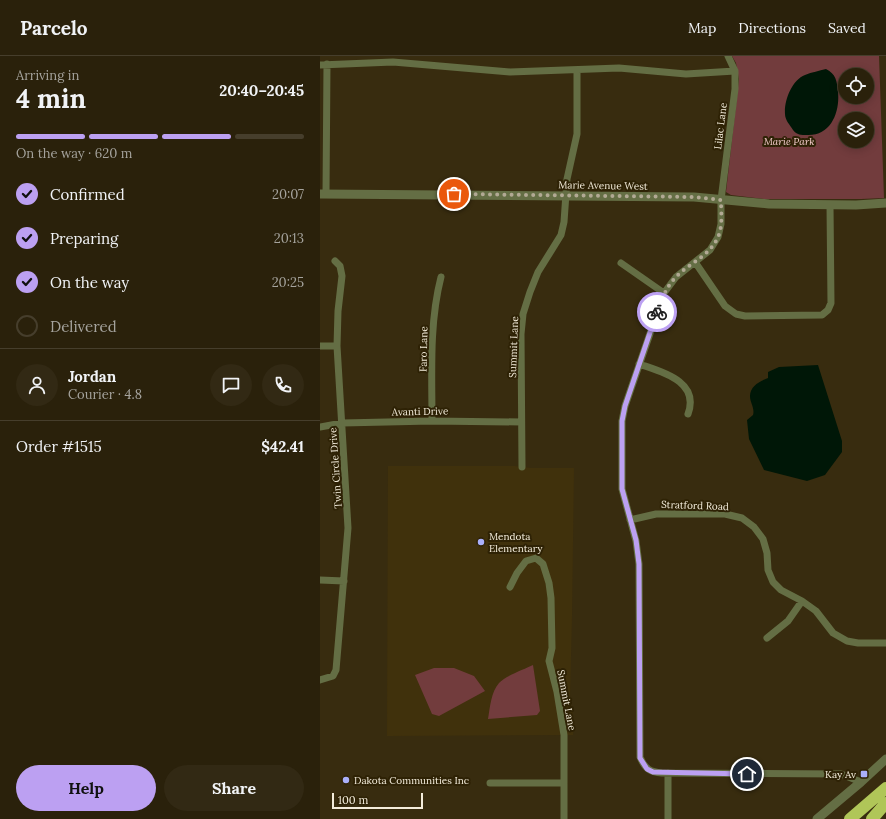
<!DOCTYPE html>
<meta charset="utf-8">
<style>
:root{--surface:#2a210b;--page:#322914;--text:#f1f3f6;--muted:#a5a39d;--line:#463e2c;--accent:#bca0f2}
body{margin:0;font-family:Lora,serif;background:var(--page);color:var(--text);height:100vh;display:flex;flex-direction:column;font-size:15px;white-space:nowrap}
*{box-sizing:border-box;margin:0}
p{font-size:13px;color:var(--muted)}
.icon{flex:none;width:22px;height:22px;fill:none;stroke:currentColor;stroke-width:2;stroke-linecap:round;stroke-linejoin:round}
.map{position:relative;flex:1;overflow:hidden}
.side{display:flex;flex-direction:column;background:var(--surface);width:320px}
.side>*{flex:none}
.buttons{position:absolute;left:518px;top:12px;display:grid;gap:8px}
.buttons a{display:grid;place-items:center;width:36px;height:36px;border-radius:50%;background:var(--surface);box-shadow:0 2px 10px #0003,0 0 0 1px var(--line);font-size:20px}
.scale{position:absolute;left:12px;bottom:10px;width:91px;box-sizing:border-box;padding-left:4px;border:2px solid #f3ecdb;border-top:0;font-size:11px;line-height:14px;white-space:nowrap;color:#f3ecdb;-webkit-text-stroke:3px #2e2205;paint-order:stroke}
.pin{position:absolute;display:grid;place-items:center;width:34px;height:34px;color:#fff;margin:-17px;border:2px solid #fff;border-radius:50%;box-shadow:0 1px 4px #0007}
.courier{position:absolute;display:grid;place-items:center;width:40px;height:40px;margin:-20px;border:3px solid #bca0f2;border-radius:50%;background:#fff;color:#222;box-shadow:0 1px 5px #0007}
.overview em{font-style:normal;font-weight:700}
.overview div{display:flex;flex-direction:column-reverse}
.overview{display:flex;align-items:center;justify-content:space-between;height:68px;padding:0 16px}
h1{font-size:26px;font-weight:700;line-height:30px}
.bar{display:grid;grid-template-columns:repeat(4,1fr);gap:6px 4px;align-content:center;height:48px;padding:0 16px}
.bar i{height:5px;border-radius:3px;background:var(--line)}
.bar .current{background:var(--accent)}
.bar p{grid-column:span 4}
.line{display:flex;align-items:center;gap:10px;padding:0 16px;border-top:1px solid var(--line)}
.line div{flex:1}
.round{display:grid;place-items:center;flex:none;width:42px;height:42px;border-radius:21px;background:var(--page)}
ol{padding:0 16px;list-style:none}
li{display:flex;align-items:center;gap:12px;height:44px}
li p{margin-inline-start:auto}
li .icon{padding:4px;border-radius:50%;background:var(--accent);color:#111;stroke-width:4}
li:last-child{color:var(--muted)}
li i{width:22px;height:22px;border:2px solid var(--line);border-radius:50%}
.primary-button{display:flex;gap:8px;margin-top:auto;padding:8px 16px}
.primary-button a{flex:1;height:46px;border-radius:24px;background:var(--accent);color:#111;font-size:16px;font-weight:700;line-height:46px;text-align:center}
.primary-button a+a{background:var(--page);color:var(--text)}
header{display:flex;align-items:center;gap:24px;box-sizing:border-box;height:56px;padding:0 20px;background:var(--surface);border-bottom:1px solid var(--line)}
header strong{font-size:19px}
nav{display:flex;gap:22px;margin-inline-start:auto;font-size:14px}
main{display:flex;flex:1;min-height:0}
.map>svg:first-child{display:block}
.built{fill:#40310c}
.green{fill:#723c3d;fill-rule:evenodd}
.water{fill:#001707}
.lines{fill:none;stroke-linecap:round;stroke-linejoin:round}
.minor{stroke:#646e44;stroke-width:7}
.tertiary{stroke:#646e44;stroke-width:9}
.motorway{stroke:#b0c658;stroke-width:12}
.done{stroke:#b2a994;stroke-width:4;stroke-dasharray:0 7.2}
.route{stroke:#bca0f2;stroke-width:5}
.poi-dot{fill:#aab0fb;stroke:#2e2205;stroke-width:1.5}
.labels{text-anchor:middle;stroke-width:4;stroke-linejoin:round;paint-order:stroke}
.street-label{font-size:10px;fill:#f3ecdb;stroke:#2e2205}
.park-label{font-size:10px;font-style:italic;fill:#f3cccb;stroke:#2e2205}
.poi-label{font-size:10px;fill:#f3ecdb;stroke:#2e2205;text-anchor:start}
</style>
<header>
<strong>Parcelo</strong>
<nav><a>Map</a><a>Directions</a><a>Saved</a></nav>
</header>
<main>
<section class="side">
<div class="overview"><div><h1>4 min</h1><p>Arriving in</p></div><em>20:40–20:45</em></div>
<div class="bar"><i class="current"></i><i class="current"></i><i class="current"></i><i></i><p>On the way · 620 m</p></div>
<ol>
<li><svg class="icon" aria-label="check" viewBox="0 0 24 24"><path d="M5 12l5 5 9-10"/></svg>Confirmed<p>20:07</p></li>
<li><svg class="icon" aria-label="check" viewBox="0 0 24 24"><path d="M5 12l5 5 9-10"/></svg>Preparing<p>20:13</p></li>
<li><svg class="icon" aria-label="check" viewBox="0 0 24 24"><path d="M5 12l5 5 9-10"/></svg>On the way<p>20:25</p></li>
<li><i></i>Delivered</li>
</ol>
<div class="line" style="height:72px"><a class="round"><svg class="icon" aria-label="person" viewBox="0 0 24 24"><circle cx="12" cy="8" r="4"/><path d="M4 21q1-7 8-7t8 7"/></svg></a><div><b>Jordan</b><p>Courier · 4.8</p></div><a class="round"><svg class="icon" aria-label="chat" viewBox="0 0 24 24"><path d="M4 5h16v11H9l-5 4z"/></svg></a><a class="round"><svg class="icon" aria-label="phone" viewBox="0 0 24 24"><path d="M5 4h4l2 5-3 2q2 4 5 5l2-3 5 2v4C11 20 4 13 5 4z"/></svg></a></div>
<div class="line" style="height:52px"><div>Order #1515</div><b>$42.41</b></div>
<div class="primary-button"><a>Help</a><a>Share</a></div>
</section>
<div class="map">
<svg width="566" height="763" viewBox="0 0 566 763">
<rect width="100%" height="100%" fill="#382c0f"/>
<!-- built -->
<path class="built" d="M68,410H195L211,412H254L252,560L250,641L254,668L253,679L67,680Z"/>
<!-- green -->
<path class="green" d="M412,0H559L564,142L541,143H444L411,139L406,136L419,23L416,7ZM525,19H547V41H525ZM525,63H547V85H525Z
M213,609L220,655L217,659L168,663C170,651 171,636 179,627C185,620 205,613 213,609Z
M114,612H134L154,620L165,635L119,660L112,658L95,619Z"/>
<!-- water -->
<path class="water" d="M506,13C516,18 517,25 518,36C520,56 511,80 487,79C481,79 477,79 473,74C470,69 465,64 465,58C464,44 472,24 485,19C492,16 499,15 506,13Z
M498,309L522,385V396L505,419L487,425L444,414L429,383L427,364L433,359C435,352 430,347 430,340C430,330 440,325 448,322V316L459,311Z"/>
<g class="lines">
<!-- minor -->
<path class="minor" d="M408,0L415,15V33L401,144V168L398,181L390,194L356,221L344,237L305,350L302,365V433L316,485L319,508L320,701C325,713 330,716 342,717L521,718L541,726
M0,9L73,6L190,16L299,12L366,18L415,15
M6,138L7,8
M375,206L405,250L416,258L425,260L502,259L508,254L511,247L510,149
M301,207L344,237
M0,290H17
M319,308C342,316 380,325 368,358
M112,365C112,317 109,268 121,221
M0,371L22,367L112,365L201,366
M202,411L201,278L203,258L210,236L218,216L241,179L244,166L247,123L257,78V14
M310,464L336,458H405L422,462L434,471L443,483L447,497L448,514L453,526L461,534L482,545L496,555L513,577L527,585L538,587H566
M0,524L24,525
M190,531L197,517L206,505L216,502L223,508L229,527L231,542L232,592L229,605L237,636L244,679V763
M447,582L468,565L482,545
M0,624L13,620L16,614L28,472L17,290L18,255L22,220L20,210L15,205
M170,727H244
M348,763V717"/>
<!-- tertiary -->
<path class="tertiary" d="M0,138L374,141L449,148L536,149L566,147
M497,763L541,726L566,703"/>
<!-- motorway -->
<path class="motorway" d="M530,763L566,732
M552,763L566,747"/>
</g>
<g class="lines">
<!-- done -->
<path class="done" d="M134,138L374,141L401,144C401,156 403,170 398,181C390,200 369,207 356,221C346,231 342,243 337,256"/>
<!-- route -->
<path class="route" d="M337,256L305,350L302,365V433L316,484L319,508L320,702L327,713L333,716L427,718"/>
</g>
<!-- markers -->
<g class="poi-dot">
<circle cx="161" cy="486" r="4"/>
<rect x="540" y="714" width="8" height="8" rx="2"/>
<circle cx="26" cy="724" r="4"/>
</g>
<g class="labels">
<!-- street labels -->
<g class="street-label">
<text transform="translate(400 70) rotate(-83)" y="4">Lilac Lane</text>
<text transform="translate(283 129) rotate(1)" y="4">Marie Avenue West</text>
<text transform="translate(193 291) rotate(-88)" y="4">Summit Lane</text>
<text transform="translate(103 293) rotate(-89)" y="4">Faro Lane</text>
<text transform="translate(100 355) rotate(-1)" y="4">Avanti Drive</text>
<text transform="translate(15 412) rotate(-94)" y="4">Twin Circle Drive</text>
<text transform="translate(375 449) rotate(2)" y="4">Stratford Road</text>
<text transform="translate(247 644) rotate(79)" y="4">Summit Lane</text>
</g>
<!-- park labels -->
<g class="park-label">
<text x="469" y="89">Marie Park</text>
</g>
<!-- poi labels -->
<g class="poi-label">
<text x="169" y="484">Mendota<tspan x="169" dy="12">Elementary</tspan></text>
<text x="536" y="722" text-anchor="end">Kay Av</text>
<text x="34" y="728">Dakota Communities Inc</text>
</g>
</g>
</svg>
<div class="buttons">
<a><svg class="icon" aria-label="locate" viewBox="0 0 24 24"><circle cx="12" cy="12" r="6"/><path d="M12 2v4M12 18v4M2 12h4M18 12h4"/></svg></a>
<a><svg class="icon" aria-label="layers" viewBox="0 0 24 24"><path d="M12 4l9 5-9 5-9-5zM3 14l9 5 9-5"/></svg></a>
</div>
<div class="scale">100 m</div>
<div class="pin" style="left:134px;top:138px;background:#ea580c"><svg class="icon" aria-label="bag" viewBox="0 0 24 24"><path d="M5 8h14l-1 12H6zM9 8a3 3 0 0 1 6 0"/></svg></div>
<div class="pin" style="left:427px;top:718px;background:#1f2937"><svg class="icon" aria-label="home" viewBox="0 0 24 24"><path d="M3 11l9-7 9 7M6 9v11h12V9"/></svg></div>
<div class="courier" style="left:337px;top:256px"><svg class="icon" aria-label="bike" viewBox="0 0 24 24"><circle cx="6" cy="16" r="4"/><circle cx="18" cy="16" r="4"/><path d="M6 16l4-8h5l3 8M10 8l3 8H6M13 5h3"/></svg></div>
</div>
</main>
